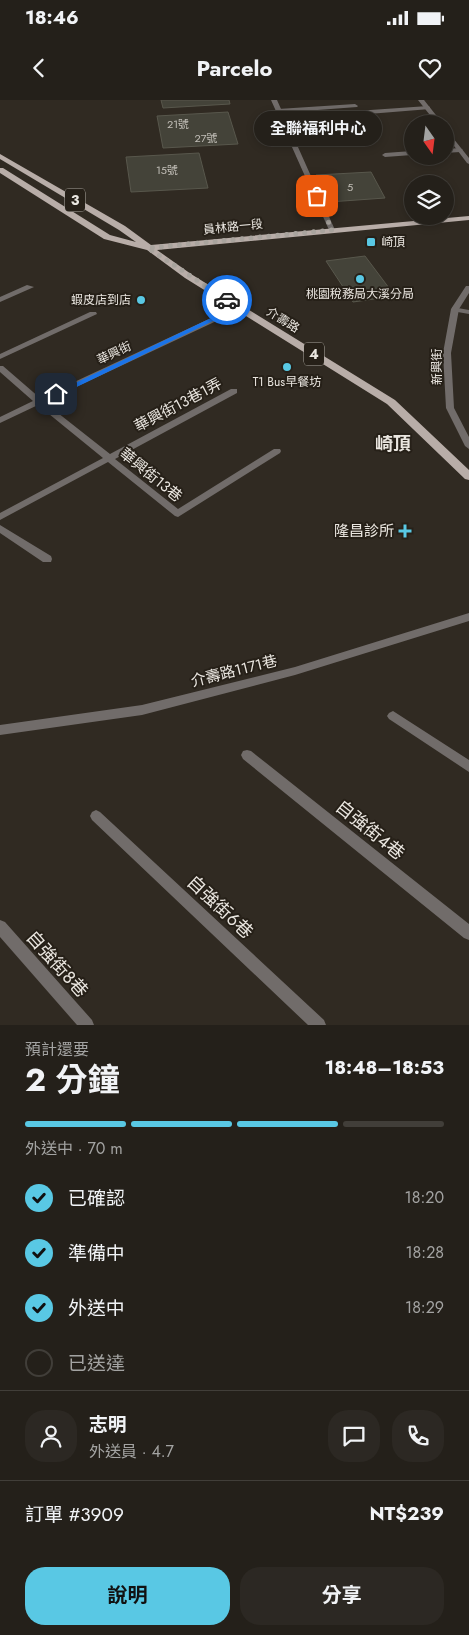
<!DOCTYPE html>
<html lang="zh-TW">
<meta charset="utf-8">
<style>
:root{--surface:#24201a;--page:#2c2823;--text:#f1f3f6;--muted:#a3a3a2;--line:#413e39;--accent:#59c8e4}
body{margin:0;font-family:Jost,"Noto Sans TC",sans-serif;background:var(--page);color:var(--text);height:100vh;display:flex;flex-direction:column;font-size:19px;white-space:nowrap}
*{box-sizing:border-box;margin:0}
p{font-size:16px;color:var(--muted)}
.icon{flex:none;width:28px;height:28px;fill:none;stroke:currentColor;stroke-width:2;stroke-linecap:round;stroke-linejoin:round}
.map{position:relative;height:925px;overflow:hidden}
.side{display:flex;flex-direction:column;background:var(--surface);flex:1}
.side>*{flex:none}
.needle{width:32px;rotate:166deg}
.controls{position:absolute;left:404px;top:15px;display:grid;gap:10px}
.controls a{display:grid;place-items:center;width:50px;height:50px;border-radius:50%;background:var(--surface);box-shadow:0 2px 8px #0003,0 0 0 1px var(--line);font-size:25px}
.pin{position:absolute;display:grid;place-items:center;width:42px;height:42px;color:#fff;margin:-21px;border-radius:10px;box-shadow:0 2px 8px #0006}
.courier{position:absolute;display:grid;place-items:center;width:50px;height:50px;margin:-25px;border:4px solid #1a73e8;border-radius:50%;background:#fff;color:#222;box-shadow:0 1px 6px #0007}
.bubble{position:absolute;height:35px;border-radius:18px;background:var(--surface);box-shadow:0 2px 8px #0003,0 0 0 1px var(--line);font-size:16px;font-weight:700;line-height:35px;text-align:center}
.headline em{font-style:normal;font-weight:700}
.headline div{display:flex;flex-direction:column-reverse}
.headline{display:flex;align-items:center;justify-content:space-between;height:85px;padding:0 25px}
h1{font-size:32px;font-weight:700;line-height:38px}
.bar{display:grid;grid-template-columns:repeat(4,1fr);gap:8px 5px;align-content:center;height:60px;padding:0 25px}
.bar i{height:6px;border-radius:4px;background:var(--line)}
.bar .active{background:var(--accent)}
.bar p{grid-column:span 4}
.line{display:flex;align-items:center;gap:12px;padding:0 25px;border-top:1px solid var(--line)}
.line div{flex:1}
.round{display:grid;place-items:center;flex:none;width:52px;height:52px;border-radius:20px;background:var(--page)}
ol{padding:0 25px;list-style:none}
li{display:flex;align-items:center;gap:15px;height:55px}
li p{margin-inline-start:auto}
li .icon{padding:5px;border-radius:50%;background:var(--accent);color:#111;stroke-width:4}
li:last-child{color:var(--muted)}
li i{width:28px;height:28px;border:2px solid var(--line);border-radius:50%}
.action{display:flex;gap:10px;margin-top:auto;padding:10px 25px}
.action a{flex:1;height:58px;border-radius:20px;background:var(--accent);color:#111;font-size:20px;font-weight:700;line-height:58px;text-align:center}
.action a+a{background:var(--page);color:var(--text)}
.status{display:flex;justify-content:space-between;align-items:center;height:35px;padding:0 25px;background:var(--surface);direction:ltr}
.status svg{height:14px;fill:currentColor}
header{display:flex;justify-content:space-between;align-items:center;height:65px;padding:0 25px;background:var(--surface);font-size:22px;font-weight:700}
.map>svg:first-child{display:block}
.building{fill:#444339;stroke:#58574c}
.lines{fill:none;stroke-linecap:round;stroke-linejoin:round}
.service{fill:#716c6a;fill-rule:evenodd}
.minor{fill:#716c6a;fill-rule:evenodd}
.tertiary{fill:#716c6a;fill-rule:evenodd}
.primary{fill:#b8ada8;fill-rule:evenodd}
.route{fill:#1a73e8}
.done{stroke:#a9a49e;stroke-width:5;stroke-dasharray:0 9}
.poi-dot{fill:#59c8e4;stroke:#262018;stroke-width:2}
.labels{text-anchor:middle;stroke-width:4;stroke-linejoin:round;paint-order:stroke}
.far-number-label{font-size:11px;fill:#c0bdb6}
.far-street-label{font-size:12px;fill:#eae6e0;stroke:#262018}
.far-poi-label{font-size:12px;fill:#eae6e0;stroke:#262018}
.shield{fill:#262018;stroke:#afaba4;stroke-width:1}
.shield-label{font-size:14px;font-weight:bold;fill:#eae6e0}
.street-label{font-size:15px;fill:#eae6e0;stroke:#262018}
.poi-label{font-size:15px;fill:#eae6e0;stroke:#262018;text-anchor:end}
.quarter-label{font-size:18px;font-weight:bold;fill:#eae6e0;stroke:#262018}
.near-street-label{font-size:18px;fill:#eae6e0;stroke:#262018}
</style>
<div class="status"><b>18:46</b><svg viewBox="0 0 49 12"><path d="M0 12V9h3v3zM5 12V6h3v6zM10 12V3h3v9zM15 12V0h3v12zM26 1h20v11H26zM47 4h2v5h-2z"/></svg></div>
<header><svg class="icon" aria-label="back" viewBox="0 0 24 24"><path d="M15 5l-7 7 7 7"/></svg>Parcelo<svg class="icon" aria-label="heart" viewBox="0 0 24 24"><path d="M12 20l-8-8c-3-5 5-10 8-4 3-6 11-1 8 4z"/></svg></header>
<div class="map">
<svg width="469" height="925" viewBox="0 0 469 925">
<rect width="100%" height="100%" fill="#302a22"/>
<!-- building -->
<path class="building" d="M161,0H229L230,4L163,8Z
M228,12L238,44L163,48L157,16Z
M199,53L208,88L131,92L126,57Z
M371,72L385,98L329,102L316,75Z
M365,156L395,196L353,202L326,161Z"/>
<g class="lines">
<!-- service -->
<path class="service" d="M355,4L358,6L357,7L278,13L275,11L278,9Z
M428,6L430,7V9L356,15L353,13L356,11Z
M445,49L460,48L463,50L460,52L445,53Z
M412,51V55L385,57L382,55L385,53Z
M27,185L34,187L0,202V197Z
M239,205L243,207L242,209L44,302L110,354L231,289H237V293L115,359L178,409L274,349H280L281,351L280,353L178,417L175,416L108,362L0,420V413L103,358L38,305L0,323V317L33,301L0,272V266H3L40,298Z
M452,207L469,210V214L452,211Z
M90,212H96L97,214L0,259V254Z
M0,425L51,456L52,459L51,462H43L0,433Z
M469,513V521L295,575L142,615L0,635V625L142,605L295,567Z
M393,611L469,660V672L389,619L387,616L389,613Z
M247,650L251,651L469,824V840L464,838L243,659L241,655L243,651Z
M96,710L100,712L324,920L326,925H308L92,720L90,716L92,712Z
M0,820L5,822L92,920L94,925H77L0,837Z"/>
<!-- minor -->
<path class="minor" d="M271,0H277L335,130L334,131L329,130Z
M418,0H424L443,24H437Z
M445,28L469,58V64L467,63L445,34Z"/>
<!-- tertiary -->
<path class="tertiary" d="M466,186H469V193L459,209L451,253L454,308L469,337V349L465,346L446,308L443,253L451,209Z"/>
<!-- primary -->
<path class="primary" d="M0,54L125,126L151,145L469,116V120L157,150L191,174L395,300L469,370V380L465,379L387,304L185,178L147,150L104,139L0,73V68H3L110,135L136,142L119,130L0,59Z"/>
</g>
<!-- route -->
<path class="route" d="M225,198H229L242,207L58,296L52,294L234,207L225,201Z"/>
<g class="lines">
<!-- done -->
<path class="done" d="M227,200L148,148L332,130L317,96"/>
</g>
<!-- markers -->
<g class="poi-dot">
<rect x="366" y="137" width="10" height="10" rx="2.5"/>
<circle cx="360" cy="179" r="5"/>
<circle cx="141" cy="200" r="5"/>
<circle cx="287" cy="267" r="5"/>
<path d="M402.5 423.5h5v5h5v5h-5v5h-5v-5h-5v-5h5z"/>
</g>
<g class="labels">
<!-- far-number labels -->
<g class="far-number-label">
<text x="178" y="28">21號</text>
<text x="206" y="42">27號</text>
<text x="167" y="74">15號</text>
<text x="350" y="91">5</text>
</g>
<!-- far-street labels -->
<g class="far-street-label">
<text transform="translate(233 127) rotate(-6)" y="4">員林路一段</text>
<text transform="translate(283 220) rotate(32)" y="4">介壽路</text>
<text transform="translate(114 253) rotate(-25)" y="4">華興街</text>
<text transform="translate(437 267) rotate(-90)" y="4">新興街</text>
</g>
<!-- far-poi labels -->
<g class="far-poi-label">
<text x="381" y="146" text-anchor="start">崎頂</text>
<text x="360" y="198">桃園稅務局大溪分局</text>
<text x="131" y="204" text-anchor="end">蝦皮店到店</text>
<text x="287" y="286">T1 Bus早餐坊</text>
</g>
<!-- shield labels -->
<g class="shield">
<rect x="65" y="88.5" width="20" height="23" rx="4"/>
<rect x="304" y="242.5" width="20" height="23" rx="4"/>
</g>
<g class="shield-label">
<text x="75" y="105">3</text>
<text x="314" y="259">4</text>
</g>
<!-- street labels -->
<g class="street-label">
<text transform="translate(178 305) rotate(-28)" y="5">華興街13巷1弄</text>
<text transform="translate(151 375) rotate(39)" y="5">華興街13巷</text>
<text transform="translate(234 571) rotate(-14)" y="5">介壽路1171巷</text>
</g>
<!-- poi labels -->
<g class="poi-label">
<text x="394" y="436">隆昌診所</text>
</g>
<!-- quarter labels -->
<g class="quarter-label">
<text x="393" y="350">崎頂</text>
</g>
<!-- near-street labels -->
<g class="near-street-label">
<text transform="translate(370 730) rotate(39)" y="6">自強街4巷</text>
<text transform="translate(220 807) rotate(43)" y="6">自強街6巷</text>
<text transform="translate(57 864) rotate(48)" y="6">自強街8巷</text>
</g>
</g>
</svg>
<div class="controls">
<a><svg class="needle" viewBox="-14 -14 28 28"><path d="M0-13l5 13h-10z" fill="#e53935"/><path d="M0 13l5-13h-10z" fill="#a3a3a2"/></svg></a>
<a><svg class="icon" aria-label="layers" viewBox="0 0 24 24"><path d="M12 4l9 5-9 5-9-5zM3 14l9 5 9-5"/></svg></a>
</div>
<div class="pin" style="left:317px;top:96px;background:#ea580c"><svg class="icon" aria-label="bag" viewBox="0 0 24 24"><path d="M5 8h14l-1 12H6zM9 8a3 3 0 0 1 6 0"/></svg></div>
<div class="pin" style="left:56px;top:294px;background:#1f2937"><svg class="icon" aria-label="home" viewBox="0 0 24 24"><path d="M3 11l9-7 9 7M6 9v11h12V9"/></svg></div>
<div class="courier" style="left:227px;top:200px"><svg class="icon" aria-label="car" viewBox="0 0 24 24"><path d="M5 17H2v-5l4-1 3-4h7l3 4 3 1v5h-3M9 17h6M6 11h13"/><circle cx="7" cy="17" r="2"/><circle cx="17" cy="17" r="2"/></svg></div>
<div class="bubble" style="left:254px;top:11px;width:128px">全聯福利中心</div>
</div>
<section class="side">
<div class="headline"><div><h1>2 分鐘</h1><p>預計還要</p></div><em>18:48–18:53</em></div>
<div class="bar"><i class="active"></i><i class="active"></i><i class="active"></i><i></i><p>外送中 · 70 m</p></div>
<ol>
<li><svg class="icon" aria-label="check" viewBox="0 0 24 24"><path d="M5 12l5 5 9-10"/></svg>已確認<p>18:20</p></li>
<li><svg class="icon" aria-label="check" viewBox="0 0 24 24"><path d="M5 12l5 5 9-10"/></svg>準備中<p>18:28</p></li>
<li><svg class="icon" aria-label="check" viewBox="0 0 24 24"><path d="M5 12l5 5 9-10"/></svg>外送中<p>18:29</p></li>
<li><i></i>已送達</li>
</ol>
<div class="line" style="height:90px"><a class="round"><svg class="icon" aria-label="person" viewBox="0 0 24 24"><circle cx="12" cy="8" r="4"/><path d="M4 21q1-7 8-7t8 7"/></svg></a><div><b>志明</b><p>外送員 · 4.7</p></div><a class="round"><svg class="icon" aria-label="chat" viewBox="0 0 24 24"><path d="M4 5h16v11H9l-5 4z"/></svg></a><a class="round"><svg class="icon" aria-label="phone" viewBox="0 0 24 24"><path d="M5 4h4l2 5-3 2q2 4 5 5l2-3 5 2v4C11 20 4 13 5 4z"/></svg></a></div>
<div class="line" style="height:65px"><div>訂單 #3909</div><b>NT$239</b></div>
<div class="action"><a>說明</a><a>分享</a></div>
</section>
